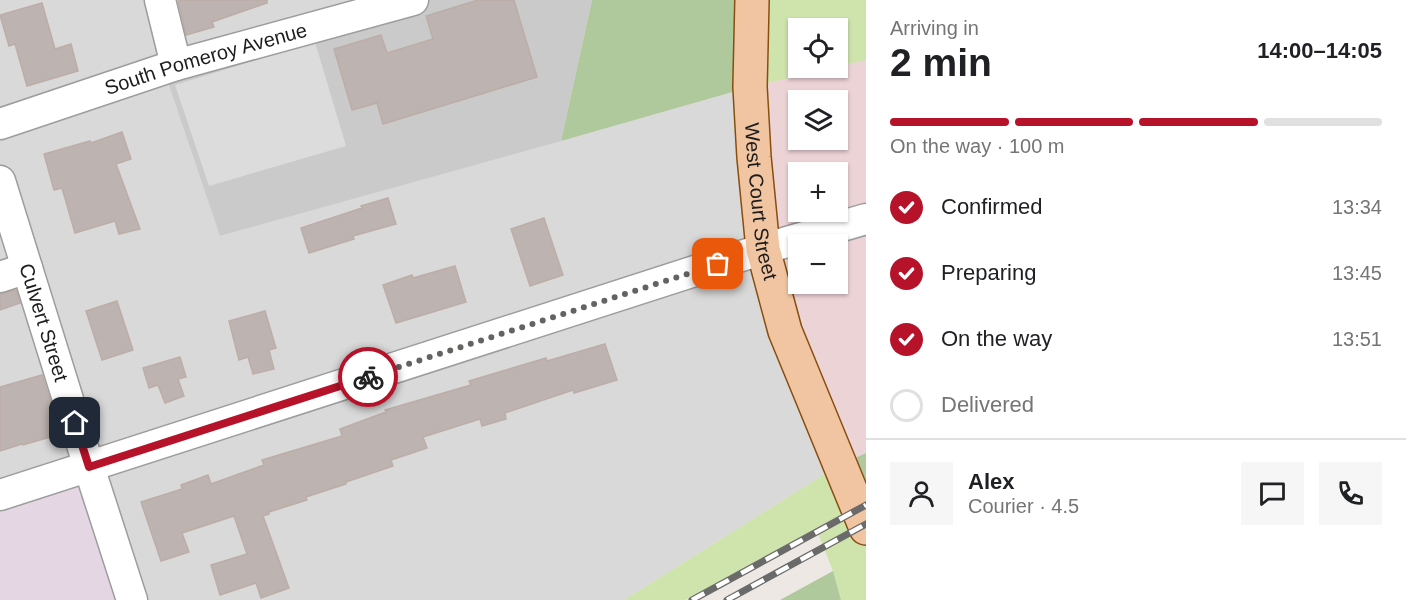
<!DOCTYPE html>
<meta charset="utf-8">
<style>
:root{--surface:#fff;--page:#f6f6f6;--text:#202124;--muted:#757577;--line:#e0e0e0;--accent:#b6132a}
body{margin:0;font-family:Arial,sans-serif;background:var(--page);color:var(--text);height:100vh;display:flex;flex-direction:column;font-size:22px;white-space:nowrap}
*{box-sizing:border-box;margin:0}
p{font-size:20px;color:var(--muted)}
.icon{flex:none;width:33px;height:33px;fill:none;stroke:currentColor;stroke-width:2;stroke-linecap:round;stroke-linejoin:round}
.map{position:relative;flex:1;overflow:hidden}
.details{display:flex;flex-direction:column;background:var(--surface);width:540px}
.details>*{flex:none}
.tools{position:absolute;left:788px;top:18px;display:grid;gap:12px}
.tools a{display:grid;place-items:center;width:60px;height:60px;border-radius:0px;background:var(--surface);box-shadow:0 2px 4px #0004;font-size:30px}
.pin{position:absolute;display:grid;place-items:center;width:51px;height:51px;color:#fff;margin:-26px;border-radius:12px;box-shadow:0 3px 9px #0006}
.courier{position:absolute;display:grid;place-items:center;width:60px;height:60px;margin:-30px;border:4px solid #b6132a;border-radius:50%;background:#fff;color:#222;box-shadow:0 2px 8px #0007}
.headline em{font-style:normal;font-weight:700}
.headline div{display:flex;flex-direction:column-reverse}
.headline{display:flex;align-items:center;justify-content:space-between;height:102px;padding:0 24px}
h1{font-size:39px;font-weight:700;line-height:45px}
.bar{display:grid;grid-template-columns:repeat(4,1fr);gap:9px 6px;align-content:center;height:72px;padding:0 24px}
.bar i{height:8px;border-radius:4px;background:var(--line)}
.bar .on{background:var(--accent)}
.bar p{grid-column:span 4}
.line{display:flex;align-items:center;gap:15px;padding:0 24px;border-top:2px solid var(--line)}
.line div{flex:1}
.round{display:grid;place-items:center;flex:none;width:63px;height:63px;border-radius:0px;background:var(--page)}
ol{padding:0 24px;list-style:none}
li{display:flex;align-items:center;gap:18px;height:66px}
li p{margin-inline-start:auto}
li .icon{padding:6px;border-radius:50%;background:var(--accent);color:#fff;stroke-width:4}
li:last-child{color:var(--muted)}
li i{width:33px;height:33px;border:3px solid var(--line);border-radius:50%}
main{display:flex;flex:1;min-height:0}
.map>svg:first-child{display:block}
.residential{fill:#dad9da}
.commercial{fill:#ecd3d6;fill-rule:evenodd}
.industrial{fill:#e5d6e4}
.religious{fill:#cacaca}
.grass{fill:#cfe3ad}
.forest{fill:#afc89c}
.parking{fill:#dcdcdc}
.building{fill:#bdb3b0;stroke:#bdada7;stroke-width:1.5}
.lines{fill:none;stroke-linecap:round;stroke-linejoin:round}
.minor-casing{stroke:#9d9d9d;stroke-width:33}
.major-casing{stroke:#874e0e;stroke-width:36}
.minor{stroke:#fff;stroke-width:30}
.major{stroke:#f2c5a2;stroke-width:33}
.rail-casing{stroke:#6a6a6a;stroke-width:7}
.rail{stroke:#fff;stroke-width:4.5;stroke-dasharray:14;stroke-linecap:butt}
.done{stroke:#656362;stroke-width:6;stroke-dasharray:0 10.8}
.route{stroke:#b6132a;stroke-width:8}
.labels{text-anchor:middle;stroke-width:6;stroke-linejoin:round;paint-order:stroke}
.street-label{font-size:20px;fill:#1c1c1c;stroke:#fff}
</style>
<main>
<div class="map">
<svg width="866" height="600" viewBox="0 0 866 600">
<rect width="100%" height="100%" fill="#ede8e3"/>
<!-- residential -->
<path class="residential" d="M0,0H402L220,236L750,87L839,465L624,600H132L0,495Z"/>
<!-- commercial -->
<path class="commercial" d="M866,60V453L839,465L785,331L750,87ZM798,100H837V140H798ZM798,172H837V212H798ZM798,244H837V284H798Z"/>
<!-- industrial -->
<path class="industrial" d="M89,467L132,600H0V495Z"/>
<!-- religious -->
<path class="religious" d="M402,0H592L561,141L220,236L164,70Z"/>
<!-- grass -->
<path class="grass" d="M752,0H866V60L837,67V28H798V68H834L750,87Z
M839,465L866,528V600H841L833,571L817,531L685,600H624Z"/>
<!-- forest -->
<path class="forest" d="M592,0H752L750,87L561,141Z
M866,453V528L839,465Z
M833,571L841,600H780Z"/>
<!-- parking -->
<path class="parking" d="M315,42L346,146L209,186L175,85Z"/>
<!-- building -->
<path class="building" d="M178,0H267V3L212,22L214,27L186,35Z
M478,0H514L537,77L383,124L377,103L352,110L334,49L381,35L387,53L433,39L426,16Z
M42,3L55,49L71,44L78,71L27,86L15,44L9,46L0,15Z
M122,132L131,159L116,164L140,229L119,234L115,221L75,233L62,188L54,190L44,154L90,141L91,143Z
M388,198L396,224L353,236L354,239L309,253L301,228L362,208L361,206Z
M544,218L563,275L530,286L511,229Z
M455,266L466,302L396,323L383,285L412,275L413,278Z
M16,290L20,303L0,310V294Z
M117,301L133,350L102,360L86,311Z
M265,311L276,348L269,350L274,369L253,374L248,357L239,360L229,321Z
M605,344L617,380L574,393L573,390L505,413L506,419L482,426L480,419L423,437L427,448L391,460L393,466L346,482V484L306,497L307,500L269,512V514L263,516L289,588L261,598L256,583L220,595L211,565L247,554L234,516L182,533L189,552L161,561L141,502L182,489L181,485L208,475L211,484L264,465L262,460L342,436L340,429L386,412L385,410L471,385L469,381L546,358L547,361Z
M180,357L186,377L178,379L184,396L165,403L158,385L149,388L143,368Z
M42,375L61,434L23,445L22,444L0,451V387Z"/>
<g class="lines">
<!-- minor casing -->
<g class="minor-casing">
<g id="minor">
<path d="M160,0L176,65"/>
<path id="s1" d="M0,124L176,65L413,0"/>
<path id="s2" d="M0,181L89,467L132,600"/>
<path d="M0,277L27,268"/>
<path d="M0,495L763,249L866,219"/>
</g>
</g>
<!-- major casing -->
<g class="major-casing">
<g id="major">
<path id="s3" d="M752,0L750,87L754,157L763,249L785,331L866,528"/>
</g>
</g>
<!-- minor -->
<use href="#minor" class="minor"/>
<!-- major -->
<use href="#major" class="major"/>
<!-- rail casing -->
<g class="rail-casing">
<path id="rail" d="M692,600L866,505
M727,600L866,524"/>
</g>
<!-- rail -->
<use href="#rail" class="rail"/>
</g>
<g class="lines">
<!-- done -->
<path class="done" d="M368,377L718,264"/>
<!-- route -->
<path class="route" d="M75,423L89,467L368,377"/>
</g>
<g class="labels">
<!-- street labels -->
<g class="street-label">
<text dy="7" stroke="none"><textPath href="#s1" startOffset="216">South Pomeroy Avenue</textPath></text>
<text dy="7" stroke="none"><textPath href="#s3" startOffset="202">West Court Street</textPath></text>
<text dy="7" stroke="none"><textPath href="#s2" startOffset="148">Culvert Street</textPath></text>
</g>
</g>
</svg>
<div class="tools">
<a><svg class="icon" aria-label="locate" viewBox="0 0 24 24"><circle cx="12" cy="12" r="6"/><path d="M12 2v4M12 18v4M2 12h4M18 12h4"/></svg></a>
<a><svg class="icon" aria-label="layers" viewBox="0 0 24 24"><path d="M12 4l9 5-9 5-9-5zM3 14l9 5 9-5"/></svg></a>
<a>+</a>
<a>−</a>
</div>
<div class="pin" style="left:718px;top:264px;background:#ea580c"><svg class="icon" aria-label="bag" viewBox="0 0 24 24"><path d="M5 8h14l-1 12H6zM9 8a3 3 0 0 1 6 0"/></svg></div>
<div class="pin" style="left:75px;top:423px;background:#1f2937"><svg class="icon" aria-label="home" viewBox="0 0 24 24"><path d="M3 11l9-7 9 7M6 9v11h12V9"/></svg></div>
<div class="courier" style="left:368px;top:377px"><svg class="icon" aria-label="bike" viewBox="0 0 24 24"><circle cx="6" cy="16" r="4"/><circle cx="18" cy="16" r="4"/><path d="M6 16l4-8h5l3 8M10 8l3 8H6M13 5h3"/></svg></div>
</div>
<section class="details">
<div class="headline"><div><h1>2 min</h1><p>Arriving in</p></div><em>14:00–14:05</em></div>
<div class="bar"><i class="on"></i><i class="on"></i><i class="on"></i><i></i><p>On the way · 100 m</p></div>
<ol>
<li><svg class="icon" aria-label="check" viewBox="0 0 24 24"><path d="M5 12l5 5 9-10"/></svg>Confirmed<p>13:34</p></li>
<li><svg class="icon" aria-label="check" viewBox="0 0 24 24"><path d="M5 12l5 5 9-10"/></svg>Preparing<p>13:45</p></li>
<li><svg class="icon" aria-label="check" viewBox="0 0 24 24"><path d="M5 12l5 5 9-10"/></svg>On the way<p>13:51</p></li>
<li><i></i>Delivered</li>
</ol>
<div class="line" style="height:108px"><a class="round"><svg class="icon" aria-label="person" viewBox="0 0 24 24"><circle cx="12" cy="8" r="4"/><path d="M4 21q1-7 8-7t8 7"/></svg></a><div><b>Alex</b><p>Courier · 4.5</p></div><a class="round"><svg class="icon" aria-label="chat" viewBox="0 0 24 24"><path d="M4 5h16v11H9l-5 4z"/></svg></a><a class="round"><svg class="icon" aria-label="phone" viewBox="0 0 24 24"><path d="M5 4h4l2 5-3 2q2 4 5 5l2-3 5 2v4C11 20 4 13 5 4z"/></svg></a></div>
</section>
</main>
